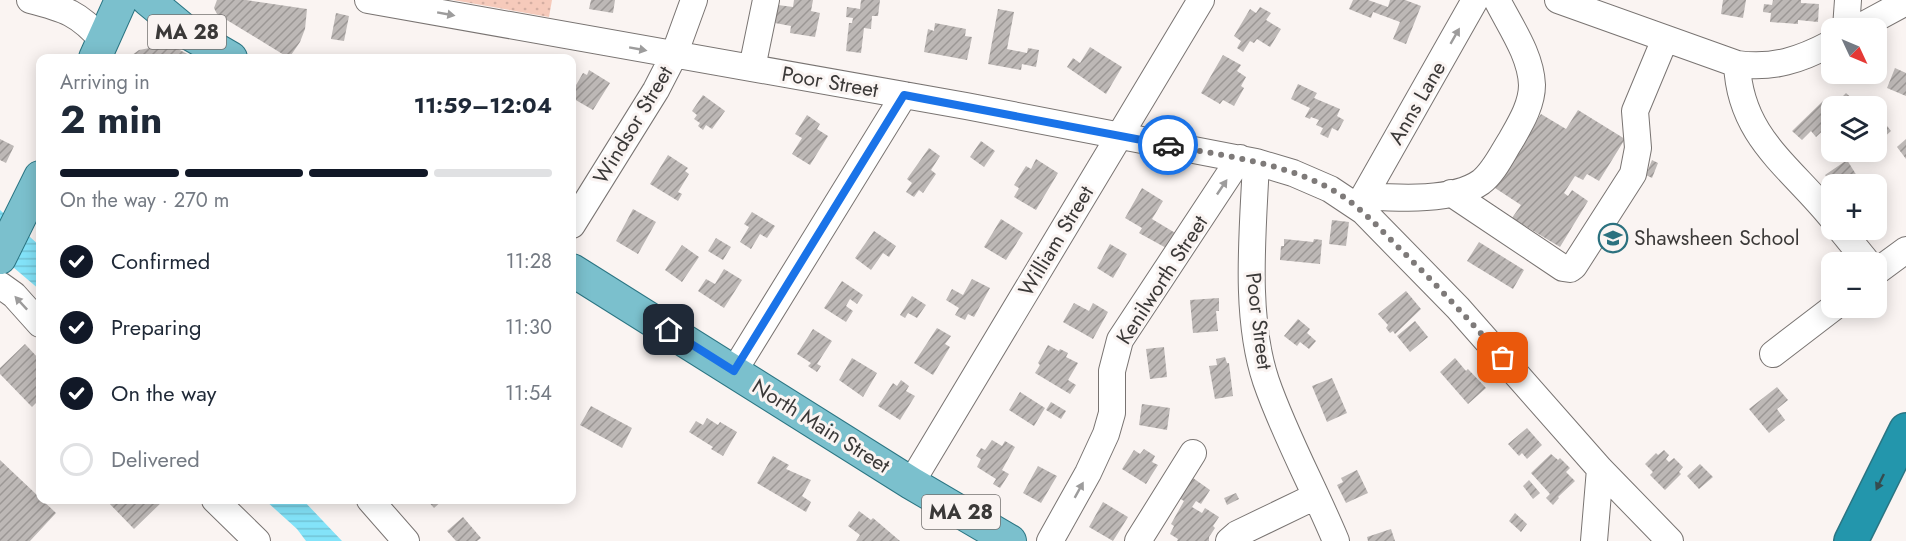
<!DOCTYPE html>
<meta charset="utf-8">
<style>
:root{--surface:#fff;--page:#f2f2f3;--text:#1f2937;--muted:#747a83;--line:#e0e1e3;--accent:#111827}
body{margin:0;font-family:Jost,sans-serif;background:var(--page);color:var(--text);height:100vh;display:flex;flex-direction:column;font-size:22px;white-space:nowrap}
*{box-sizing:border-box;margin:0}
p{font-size:20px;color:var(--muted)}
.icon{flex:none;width:33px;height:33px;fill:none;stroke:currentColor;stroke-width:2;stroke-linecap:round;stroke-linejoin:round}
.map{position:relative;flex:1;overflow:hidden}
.panel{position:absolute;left:36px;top:54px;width:540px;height:450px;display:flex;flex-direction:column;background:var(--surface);border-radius:12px;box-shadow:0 3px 15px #0003}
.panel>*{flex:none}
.needle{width:39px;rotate:134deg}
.buttons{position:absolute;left:1821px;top:18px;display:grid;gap:12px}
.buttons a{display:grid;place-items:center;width:66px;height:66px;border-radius:12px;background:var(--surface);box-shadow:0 3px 15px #0003;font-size:30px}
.pin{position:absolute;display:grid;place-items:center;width:51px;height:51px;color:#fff;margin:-26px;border-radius:12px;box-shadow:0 3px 9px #0006}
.courier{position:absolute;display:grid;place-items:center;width:60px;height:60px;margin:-30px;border:4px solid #1a73e8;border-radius:50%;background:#fff;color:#222;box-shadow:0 2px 8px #0007}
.headline em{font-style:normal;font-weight:700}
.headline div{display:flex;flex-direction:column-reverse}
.headline{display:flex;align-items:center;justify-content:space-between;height:102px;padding:0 24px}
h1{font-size:39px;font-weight:700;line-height:45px}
.bar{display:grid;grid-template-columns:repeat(4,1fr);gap:9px 6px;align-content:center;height:72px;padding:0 24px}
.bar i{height:8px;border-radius:4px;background:var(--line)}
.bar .current{background:var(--accent)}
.bar p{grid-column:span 4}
ol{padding:0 24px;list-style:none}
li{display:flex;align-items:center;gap:18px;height:66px}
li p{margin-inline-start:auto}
li .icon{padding:6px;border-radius:50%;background:var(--accent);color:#fff;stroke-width:4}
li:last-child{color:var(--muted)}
li i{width:33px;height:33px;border:3px solid var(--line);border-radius:50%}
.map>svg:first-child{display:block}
.park{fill:url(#park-dots)}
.water{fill:url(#water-rules)}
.building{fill:url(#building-hatch)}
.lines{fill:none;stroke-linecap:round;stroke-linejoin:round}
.minor-casing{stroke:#797472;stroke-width:28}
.major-casing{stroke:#2b7583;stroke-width:34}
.highway-casing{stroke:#2b7583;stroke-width:36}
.minor{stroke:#fff;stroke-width:26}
.major{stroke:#7bc0cd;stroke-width:32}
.highway{stroke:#2396ac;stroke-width:33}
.oneway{fill:#9d9c9c}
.oneway2{fill:#364c4f}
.done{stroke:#7e7a79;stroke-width:6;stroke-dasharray:0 10.8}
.route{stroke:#1a73e8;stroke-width:8}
.labels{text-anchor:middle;stroke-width:6;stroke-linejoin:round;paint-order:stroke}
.shield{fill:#faf4f2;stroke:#747170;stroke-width:1.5}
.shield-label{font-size:20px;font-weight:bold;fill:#3b3938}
.street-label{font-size:21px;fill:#3b3938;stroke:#faf4f2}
.poi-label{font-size:21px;fill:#3b3938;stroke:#faf4f2;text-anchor:start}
</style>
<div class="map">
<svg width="1906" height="541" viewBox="0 0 1906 541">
<defs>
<pattern id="park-dots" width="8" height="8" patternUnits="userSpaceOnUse" patternTransform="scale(1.5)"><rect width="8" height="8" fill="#f6cabb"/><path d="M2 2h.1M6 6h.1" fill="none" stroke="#d4aea2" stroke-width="1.8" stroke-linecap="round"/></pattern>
<pattern id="water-rules" width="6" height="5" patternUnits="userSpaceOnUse" patternTransform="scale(1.5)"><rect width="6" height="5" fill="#83e3f9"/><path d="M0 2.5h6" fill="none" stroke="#72c4d6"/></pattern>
<pattern id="building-hatch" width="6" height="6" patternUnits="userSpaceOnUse" patternTransform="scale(1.5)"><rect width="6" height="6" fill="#bdb8b6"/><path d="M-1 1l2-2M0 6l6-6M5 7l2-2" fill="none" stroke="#9b9795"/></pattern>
</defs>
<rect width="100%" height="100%" fill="#faf4f2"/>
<!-- park -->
<path class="park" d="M453,0H552L549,17Z"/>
<!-- water -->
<path class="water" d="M0,210L40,246V290L0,256Z
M265,500H303L342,541H306L297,529Z"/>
<!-- building -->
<path class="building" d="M217,0H246L307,9L305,29L300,42L289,58L217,14L214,8Z
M591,0H615L613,13L589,9Z
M794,0H813L811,11L820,13L815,37L790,33L791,26L775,23L778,5L793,7Z
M861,0H880L878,16H872L871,29L864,28L861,53L846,51L849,23H852L853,18L846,17L847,7L860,9Z
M1353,0H1368L1388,7L1390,0H1405L1421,6L1406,44L1393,39L1400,22L1373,12L1371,18L1349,9Z
M1723,0H1746L1743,18L1721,14Z
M1773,0H1801V3L1819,4L1818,22L1798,20V24L1770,22L1771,13L1763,12L1764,4L1772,5Z
M1260,7L1271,13L1266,20L1281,29L1270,47L1257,39L1254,43L1250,41L1243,52L1237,48L1241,41L1234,36L1250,9L1256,13Z
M998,9L1014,12L1007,49L1027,53L1028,48L1039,50L1036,67L1022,64L1021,70L988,64Z
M336,13L349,16L344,41L331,39Z
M935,23L966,29L965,36L972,37L967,60L924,52L928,29L934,31Z
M155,47L176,48L195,58H128L139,50Z
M1090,47L1122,67L1106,94L1067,67L1073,58L1080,63Z
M1223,55L1241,65L1237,71L1246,77L1241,86L1244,88L1234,106L1223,100L1220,104L1201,93Z
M1895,68L1906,73V96L1887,88Z
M589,70L610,83L593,110L574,99L576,95L572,92L583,73L587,75Z
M1298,84L1317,93L1314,98L1340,109L1337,116L1344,120L1338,131L1332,128L1328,138L1320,134L1323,128L1316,125L1319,120L1311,117L1310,119L1305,117L1310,108L1291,99Z
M1846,93L1860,106H1833Z
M703,95L725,111L712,129L706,125L703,130L698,126L700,123L694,119L697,115L692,111Z
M1823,101L1832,109V113L1825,119L1830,124L1816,137L1811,131L1802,140L1792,131Z
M1578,110L1625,139L1599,181L1587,174L1583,180L1575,176L1564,193L1568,196L1572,190L1588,201L1560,247L1512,218L1521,205L1495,188L1541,114L1566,129Z
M807,115L820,124L817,129L828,136L810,165L792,154L802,138L795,134Z
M1884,122L1891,131L1880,141L1876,137V124L1879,127Z
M0,139L14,146L6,163L0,160Z
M1906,139V159L1897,147Z
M981,141L995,151L984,167L970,157Z
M929,148L940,156L931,170L936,174L923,193L919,190L914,197L906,192L912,183L907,179Z
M668,155L688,168L685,171L689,174L678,192L682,194L678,201L650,184Z
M1036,159L1058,173L1036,210L1014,197L1019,188L1014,185L1026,166L1031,169Z
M1652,160L1658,163L1652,178L1646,175Z
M1847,160L1857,176L1844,184H1831L1825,175Z
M1142,188L1163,201L1152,219L1177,234L1168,249L1139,233L1142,228L1125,218Z
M633,209L656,222L638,254L616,241Z
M752,212L775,226L767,238L760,234L751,249L740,242L749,227L744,224Z
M1001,219L1023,233L1006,260L984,247Z
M1332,220L1349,222L1346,246L1329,244Z
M874,231L896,246L889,257L883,253L871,270L855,258Z
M716,238L731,247L723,260L708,251Z
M1284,239L1313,242L1314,239L1322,240L1320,264L1280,260L1281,246H1284Z
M1479,242L1524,270L1513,289L1467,261Z
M1110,244L1127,254L1113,278L1097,268Z
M682,245L699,257L682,282L665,270Z
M724,269L742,280L724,308L698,291L706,279L715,284Z
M972,279L990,288L974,317L968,314L965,320L955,315L959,308L946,300L952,289L963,295Z
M842,281L863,295L857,304L850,299L846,306L853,311L846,322L824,308Z
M1406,291L1421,309L1395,334L1393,331L1390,333L1386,328L1388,325L1378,314Z
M912,296L926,305L917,318L908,313L905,318L900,315Z
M1219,298V311H1216L1218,331L1193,333L1190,300Z
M1074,303L1089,311L1093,303L1108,312L1093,339L1063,322Z
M1298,319L1310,329L1307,333L1316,341L1309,349L1300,342L1297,346L1284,336Z
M1415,321L1428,337L1410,352L1397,336Z
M937,328L951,336L945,344L950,347L933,375L914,363Z
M813,329L832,341L817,364L821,366L817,372L808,366L811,363L797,354Z
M25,344L40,360V399L32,407L0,374V368Z
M1048,345L1059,351L1060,349L1068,353L1066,357L1078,363L1068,380L1076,385L1070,394L1035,373L1040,365L1038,363Z
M1164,347L1167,377L1150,379L1146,349Z
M1225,357L1227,363H1229L1233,396L1215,399L1209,366L1217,365L1216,359Z
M852,358L877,373L863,397L839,380Z
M1455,358L1466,371L1468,369L1486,388L1468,404L1440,372Z
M1332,378L1347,413L1327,422L1312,386Z
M901,380L909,386L906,391L915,396L900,420L878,406L893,383L897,386Z
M1777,387L1788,400L1777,409L1785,420L1769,433L1749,409Z
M1020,392L1045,408L1034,426L1009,410Z
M1051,402L1066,411L1061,419L1046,410Z
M1142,404L1170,408L1167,430L1139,425Z
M591,406L632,428L622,448L580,425Z
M707,418L718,425L720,422L737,432L723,456L711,449L713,447L689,432L696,421L703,425Z
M1527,428L1542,445L1527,459L1522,453L1519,456L1508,444Z
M992,440L1002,446L1005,441L1015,447L1002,470L1009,474L1000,488L993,484L996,479L977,467L981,459L976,456L981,448L985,450Z
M1144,449L1155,456L1152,462L1158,465L1146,484L1122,469L1134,450L1140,454Z
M1664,450L1669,455L1666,459L1669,462L1674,458L1683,467L1679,472L1681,474L1665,490L1650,475L1653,472L1645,464L1656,453L1658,455Z
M1551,454L1558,460L1560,458L1570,468L1566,472L1575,481L1558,497L1559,498L1553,505L1546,498L1550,494L1531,473Z
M773,456L789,465L786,469L811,480L802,496L811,502L806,512L757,483Z
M0,460L56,513L30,541H0Z
M1700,464L1713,477L1699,489L1687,476Z
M1038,466L1057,476L1041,503L1023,493Z
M1357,470L1368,493L1346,503L1337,485L1343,482L1341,478Z
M1193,478L1210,490L1201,504L1196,501L1192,507L1202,513L1205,508L1219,517L1213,526L1215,528L1209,537V541H1177L1178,539L1170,534L1174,526L1171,524L1184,501L1179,498Z
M1529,480L1540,493L1533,499L1523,486Z
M1236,493L1239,499L1227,505L1224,498Z
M106,500H164L134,529Z
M427,500H443L434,508Z
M1103,502L1128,517L1113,541L1089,527Z
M859,511L871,520L873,518L900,541H856L860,535L848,526Z
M1515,513L1527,524L1521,532L1509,521Z
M463,517L481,538L477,541H456L447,531Z
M1391,529L1395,541H1368L1367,537Z"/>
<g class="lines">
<!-- minor casing -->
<g class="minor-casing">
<path id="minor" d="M30,0C65,9 79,13 103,41
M368,0L966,106L1256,162C1253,231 1244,315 1266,381C1285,436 1314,488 1336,541
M1558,0L1737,64C1773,69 1800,60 1832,43
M1846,28L1848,0
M1858,28L1906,2
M1737,64C1740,137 1790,166 1832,218
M752,68L766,0
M1256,162L1293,173L1330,189L1363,211L1458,308L1600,469L1670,541
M1451,193L1563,268L1570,269L1574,266L1633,174L1638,148L1635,111L1665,39
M1364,196C1397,198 1453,202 1481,182C1494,172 1502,154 1511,140C1520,124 1532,105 1532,85C1531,55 1510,26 1497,0
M1356,205L1364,196L1475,0
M572,225L656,90L674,55L694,0
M1841,230L1867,262
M1876,272L1906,250
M0,285L14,295L40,324
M1773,354L1833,308
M734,371L904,95
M911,483L1201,0
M215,500L257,541
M370,500L406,541
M1050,541L1088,473L1106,434L1112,413V371L1120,340L1240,158
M1138,541L1193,453
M1229,541L1237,534L1316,496
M1594,541L1600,469"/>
</g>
<!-- major casing -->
<g class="major-casing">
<path id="major" d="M148,0L188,33L231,58
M95,58L121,0
M0,258L40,177
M572,270L911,483L1010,541"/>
</g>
<!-- highway casing -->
<g class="highway-casing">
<path id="highway" d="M1851,541L1906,430"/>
</g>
<!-- minor -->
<use href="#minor" class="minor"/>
<!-- major -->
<use href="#major" class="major"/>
<!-- highway -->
<use href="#highway" class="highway"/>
</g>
<!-- one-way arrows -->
<defs><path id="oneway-solid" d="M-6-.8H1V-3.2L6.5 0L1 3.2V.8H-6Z" transform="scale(1.5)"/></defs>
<g class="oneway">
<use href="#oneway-solid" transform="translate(446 14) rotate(10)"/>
<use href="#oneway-solid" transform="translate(1455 36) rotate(-60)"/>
<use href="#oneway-solid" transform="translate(638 49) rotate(10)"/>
<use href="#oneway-solid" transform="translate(1222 187) rotate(-56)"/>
<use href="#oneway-solid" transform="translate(21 303) rotate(-133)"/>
<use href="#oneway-solid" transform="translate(1079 490) rotate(-61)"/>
</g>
<use class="oneway2" href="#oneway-solid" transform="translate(1880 482) rotate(116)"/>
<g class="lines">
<!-- done -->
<path class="done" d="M1168,145C1223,156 1281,162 1331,189C1358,204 1378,227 1400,249C1436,284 1470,321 1503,358"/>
<!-- route -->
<path class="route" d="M669,330L734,371L904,95L1168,145"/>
</g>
<!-- icons -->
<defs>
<g id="school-ring" transform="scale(1.5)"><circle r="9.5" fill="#faf4f2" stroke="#2b717f" stroke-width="1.5"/><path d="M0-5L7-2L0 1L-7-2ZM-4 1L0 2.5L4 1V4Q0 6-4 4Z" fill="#2b717f"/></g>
</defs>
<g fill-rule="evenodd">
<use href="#school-ring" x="1613" y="238"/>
</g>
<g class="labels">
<!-- shield labels -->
<g class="shield">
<rect x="148" y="15" width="78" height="34" rx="4.5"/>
<rect x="922" y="495" width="78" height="34" rx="4.5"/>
</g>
<g class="shield-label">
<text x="187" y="39">MA 28</text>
<text x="961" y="519">MA 28</text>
</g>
<!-- street labels -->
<g class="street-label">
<text transform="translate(830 82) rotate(10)" y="7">Poor Street</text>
<text transform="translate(1417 103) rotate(-60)" y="7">Anns Lane</text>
<text transform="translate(633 125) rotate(-59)" y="7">Windsor Street</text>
<text transform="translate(1056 241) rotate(-59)" y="7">William Street</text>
<text transform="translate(1162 280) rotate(-57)" y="7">Kenilworth Street</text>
<text transform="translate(1259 321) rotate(83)" y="7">Poor Street</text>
<text transform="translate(821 426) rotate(32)" y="7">North Main Street</text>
</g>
<!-- poi labels -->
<g class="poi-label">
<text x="1634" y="245">Shawsheen School</text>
</g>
</g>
</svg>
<div class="buttons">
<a><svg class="needle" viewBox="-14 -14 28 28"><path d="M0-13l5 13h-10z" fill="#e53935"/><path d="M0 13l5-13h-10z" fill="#747a83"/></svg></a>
<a><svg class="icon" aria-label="layers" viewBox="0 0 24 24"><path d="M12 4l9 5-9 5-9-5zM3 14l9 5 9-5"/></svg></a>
<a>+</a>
<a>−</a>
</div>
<div class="pin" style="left:1503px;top:358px;background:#ea580c"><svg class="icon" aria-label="bag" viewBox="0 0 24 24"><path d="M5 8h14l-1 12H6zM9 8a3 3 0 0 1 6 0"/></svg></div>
<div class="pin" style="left:669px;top:330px;background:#1f2937"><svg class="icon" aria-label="home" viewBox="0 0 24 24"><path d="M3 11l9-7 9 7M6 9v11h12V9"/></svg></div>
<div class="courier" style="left:1168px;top:145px"><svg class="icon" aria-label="car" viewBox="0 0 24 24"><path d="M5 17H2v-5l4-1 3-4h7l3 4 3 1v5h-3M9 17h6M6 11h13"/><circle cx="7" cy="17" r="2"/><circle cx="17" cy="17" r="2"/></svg></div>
<section class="panel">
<div class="headline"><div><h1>2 min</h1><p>Arriving in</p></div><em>11:59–12:04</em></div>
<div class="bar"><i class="current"></i><i class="current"></i><i class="current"></i><i></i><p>On the way · 270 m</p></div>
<ol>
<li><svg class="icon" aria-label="check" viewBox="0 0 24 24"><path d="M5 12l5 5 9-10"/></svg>Confirmed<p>11:28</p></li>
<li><svg class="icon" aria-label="check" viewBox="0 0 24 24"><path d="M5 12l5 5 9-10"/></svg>Preparing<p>11:30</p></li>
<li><svg class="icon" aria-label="check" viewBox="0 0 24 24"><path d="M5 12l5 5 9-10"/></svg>On the way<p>11:54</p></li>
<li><i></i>Delivered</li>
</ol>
</section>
</div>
